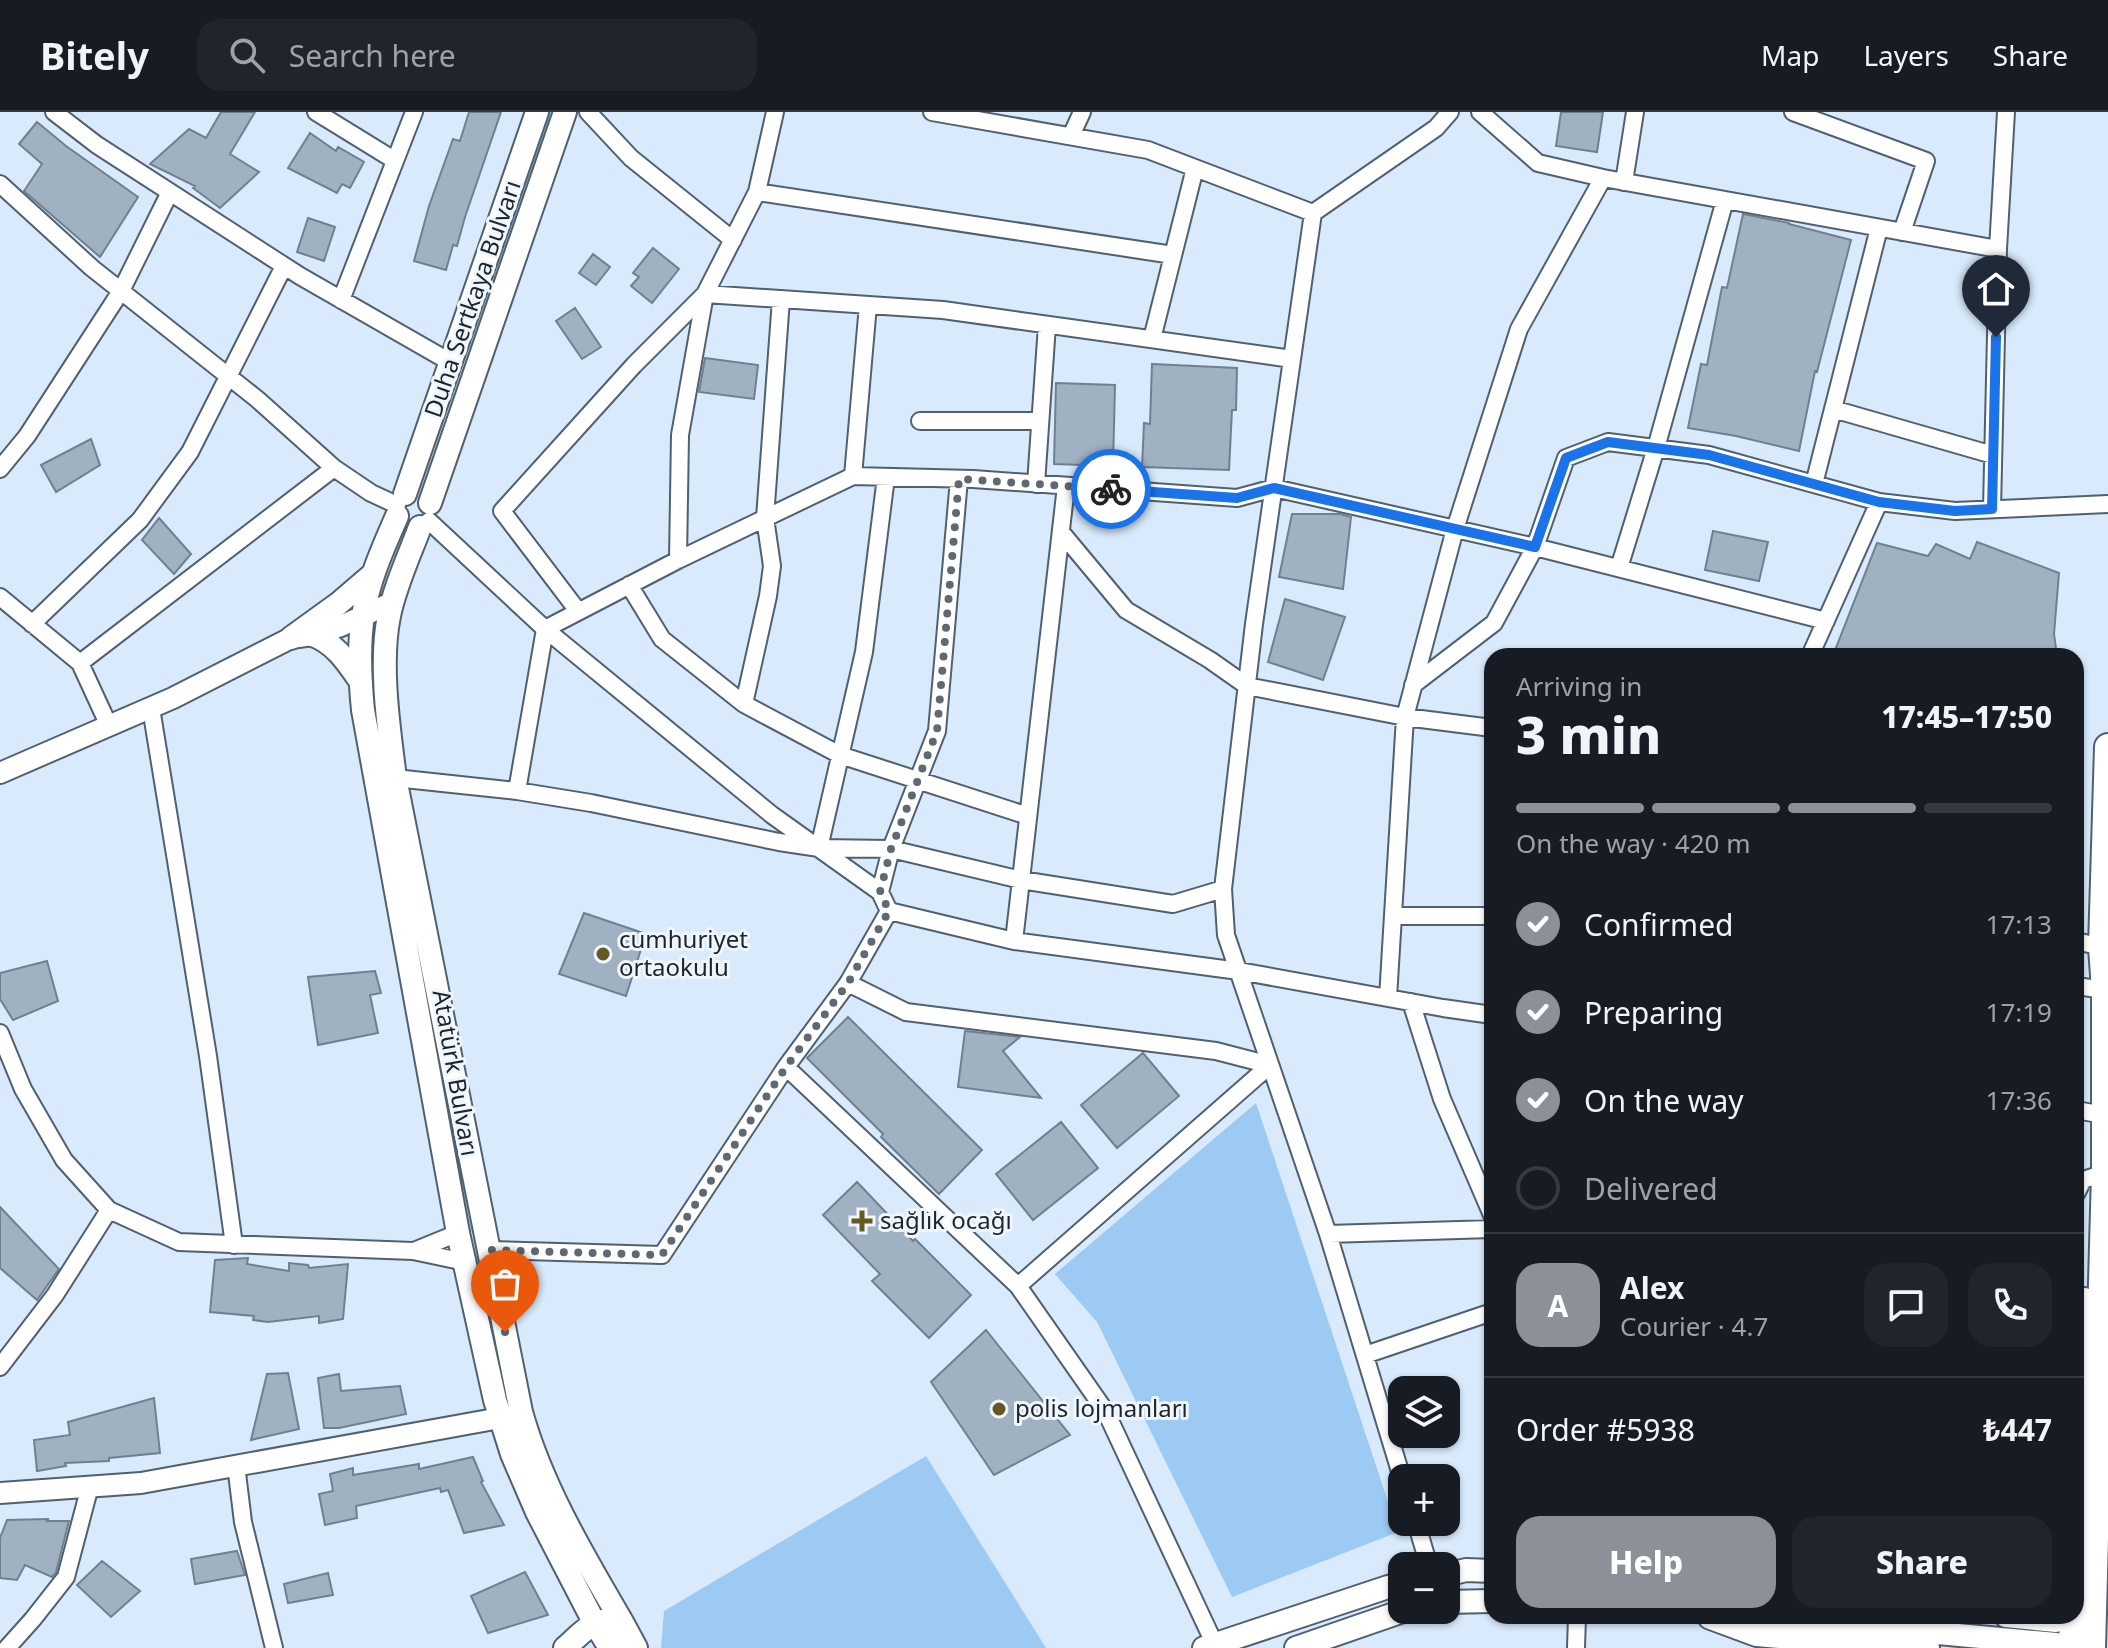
<!DOCTYPE html>
<meta charset="utf-8">
<style>
:root{--surface:#171b24;--page:#20242c;--text:#f1f3f6;--muted:#9ea1a6;--line:#363941;--accent:#8c9099}
body{margin:0;font-family:"Noto Sans",sans-serif;background:var(--page);color:var(--text);height:100vh;display:flex;flex-direction:column;font-size:30px;white-space:nowrap}
*{box-sizing:border-box;margin:0}
p{font-size:26px;color:var(--muted)}
.icon{flex:none;width:44px;height:44px;fill:none;stroke:currentColor;stroke-width:2;stroke-linecap:round;stroke-linejoin:round}
.map{position:relative;flex:1;overflow:hidden}
.side{position:absolute;left:1484px;top:536px;width:600px;height:976px;display:flex;flex-direction:column;background:var(--surface);border-radius:24px;box-shadow:0 2px 6px #0004}
.side>*{flex:none}
.fabs{position:absolute;left:1388px;top:1264px;display:grid;gap:16px}
.fabs a{display:grid;place-items:center;width:72px;height:72px;border-radius:16px;background:var(--surface);box-shadow:0 2px 6px #0004;font-size:40px}
.pin{position:absolute;display:grid;place-items:center;width:68px;height:68px;color:#fff;margin:-82px -34px;border-radius:50% 50% 50% 0;rotate:-45deg;box-shadow:0 0 8px #0007}
.pin .icon{rotate:45deg}
.courier{position:absolute;display:grid;place-items:center;width:80px;height:80px;margin:-40px;border:6px solid #1a73e8;border-radius:50%;background:#fff;color:#222;box-shadow:0 2px 10px #0007}
.overview em{font-style:normal;font-weight:800}
.overview div{display:flex;flex-direction:column-reverse}
.overview{display:flex;align-items:center;justify-content:space-between;height:136px;padding:0 32px}
h1{font-size:52px;font-weight:800;line-height:60px}
.bar{display:grid;grid-template-columns:repeat(4,1fr);gap:12px 8px;align-content:center;height:96px;padding:0 32px}
.bar i{height:10px;border-radius:6px;background:var(--line)}
.bar .on{background:var(--accent)}
.bar p{grid-column:span 4}
.line{display:flex;align-items:center;gap:20px;padding:0 32px;border-top:2px solid var(--line)}
.line div{flex:1}
.round{display:grid;place-items:center;flex:none;width:84px;height:84px;border-radius:24px;background:var(--page)}
ol{padding:0 32px;list-style:none}
li{display:flex;align-items:center;gap:24px;height:88px}
li p{margin-inline-start:auto}
li .icon{padding:8px;border-radius:50%;background:var(--accent);color:#fff;stroke-width:4}
li:last-child{color:var(--muted)}
li i{width:44px;height:44px;border:4px solid var(--line);border-radius:50%}
.primary-button{display:flex;gap:16px;margin-top:auto;padding:16px 32px}
.primary-button a{flex:1;height:92px;border-radius:24px;background:var(--accent);color:#fff;font-size:32px;font-weight:800;line-height:92px;text-align:center}
.primary-button a+a{background:var(--page);color:var(--text)}
header{display:flex;align-items:center;gap:48px;box-sizing:border-box;height:112px;padding:0 40px;background:var(--surface);border-bottom:2px solid var(--line)}
header strong{font-size:38px}
nav{display:flex;gap:44px;margin-inline-start:auto;font-size:28px}
.search{width:560px;height:72px;background:var(--page);display:flex;align-items:center;gap:20px;box-sizing:border-box;padding:0 28px;border-radius:24px;color:var(--muted);font-size:30px}
.map>svg:first-child{display:block}
.green{fill:#9dcaf3}
.building{fill:#a0b2c2;stroke:#708090;stroke-width:2}
.lines{fill:none;stroke-linecap:round;stroke-linejoin:round}
.minor-casing{stroke:#50606f;stroke-width:20}
.tertiary-casing{stroke:#50606f;stroke-width:24}
.secondary-casing{stroke:#50606f;stroke-width:26}
.trunk-casing{stroke:#50606f;stroke-width:30}
.minor{stroke:#fff;stroke-width:16}
.tertiary{stroke:#fff;stroke-width:20}
.secondary{stroke:#fff;stroke-width:22}
.trunk{stroke:#fff;stroke-width:26}
.done{stroke:#5e6973;stroke-width:8;stroke-dasharray:0 14.4}
.route{stroke:#1a73e8;stroke-width:10}
.poi-dot{fill:#645825;stroke:#eff6fd;stroke-width:3}
.labels{text-anchor:middle;stroke-width:6;stroke-linejoin:round;paint-order:stroke}
.street-label{font-size:24px;fill:#1d242a;stroke:#eff6fd}
.poi-label{font-size:24px;fill:#1d242a;stroke:#eff6fd;text-anchor:start}
</style>
<header>
<strong>Bitely</strong>
<div class="search"><svg class="icon" aria-label="search" viewBox="0 0 24 24"><circle cx="10" cy="10" r="6"/><path d="M15 15l6 6"/></svg>Search here</div>
<nav><a>Map</a><a>Layers</a><a>Share</a></nav>
</header>
<div class="map">
<svg width="2108" height="1536" viewBox="0 0 2108 1536">
<rect width="100%" height="100%" fill="#d8eafb"/>
<!-- green -->
<path class="green" d="M549,0H553L430,370L425,369Z
M379,507L388,676L435,927L474,1119L469,1120L429,929L382,678L370,570L368,512Z
M1256,991L1398,1420L1232,1485L1097,1210L1055,1162Z
M926,1344L1046,1536H661L664,1499Z"/>
<!-- building -->
<path class="building" d="M221,0H255L230,42L259,60L220,96L193,76L195,74L150,52L189,17L206,26Z
M469,0H501L465,105L457,134L453,133L446,158L414,149L429,94L453,27L460,29Z
M1561,0H1603L1597,40L1556,34Z
M37,10L66,34L138,85L100,145L24,79L42,52L19,32Z
M310,21L336,39L338,35L364,50L350,76L342,72L337,81L288,56Z
M1743,102L1789,111V112L1851,128L1817,260L1815,259L1799,339L1736,324L1688,316L1701,252L1707,253L1722,175L1727,176Z
M308,106L335,115L324,149L297,140Z
M653,136L679,157L652,191L631,174L639,165L633,161Z
M593,142L610,155L596,173L579,161Z
M575,196L601,235L582,247L556,209Z
M705,246L758,253L754,287L699,280Z
M1152,252L1237,256L1236,298H1232L1229,358L1142,355L1144,311L1150,312Z
M1056,271L1115,273L1113,354L1054,352Z
M91,327L100,353L56,380L41,353Z
M1292,402H1340L1351,405L1343,477L1279,465Z
M159,406L191,442L174,462L142,428Z
M1713,419L1768,430L1759,469L1705,458Z
M1977,430L2059,461L2054,522L2057,544H1843L1834,541L1877,431L1928,444L1936,432L1970,447Z
M1285,487L1345,505L1323,568L1268,550Z
M584,801L646,822L626,884L559,862Z
M47,849L58,889L13,908L0,887V861Z
M375,859L381,881L370,883L378,921L318,933L308,865Z
M848,905L982,1038L939,1082L881,1025L883,1022L807,946Z
M965,919L1020,925L1003,939L1041,986L958,975Z
M1143,941L1179,984L1117,1036L1081,993Z
M1061,1010L1098,1056L1033,1108L996,1062Z
M857,1070L913,1129L915,1127L971,1183L929,1226L872,1169L880,1162L823,1103Z
M0,1095L59,1157L37,1188L0,1156Z
M248,1146L247,1152L289,1159V1151L308,1153L309,1156L348,1152L343,1207L319,1211V1204L268,1210L253,1208L254,1204L210,1200L215,1148Z
M986,1218L1070,1323L994,1363L931,1270Z
M288,1261L299,1317L251,1328L267,1262Z
M339,1262L341,1279L400,1274L406,1302L339,1316H324L318,1266Z
M154,1286L160,1341L109,1346V1349L65,1351L66,1354L37,1359L34,1328L70,1323L68,1310Z
M473,1345L483,1369L481,1370L504,1413L464,1421L448,1378L441,1380L440,1376L356,1394L357,1406L325,1413L319,1382L333,1379L330,1362L353,1356V1363L419,1352V1357Z
M48,1407L47,1409H69L56,1460L52,1465L25,1453L17,1468L0,1466V1426L7,1408Z
M237,1439L245,1463L195,1472L191,1447Z
M102,1449L140,1479L111,1505L77,1473Z
M525,1460L548,1503L488,1521L471,1484Z
M328,1461L333,1483L288,1491L284,1472Z"/>
<g class="lines">
<!-- minor casing -->
<g class="minor-casing">
<path id="minor" d="M54,0L97,33L300,164L450,250
M316,0L394,48
M588,0L631,46L733,128
M932,0L1148,38L1313,101L1436,16L1450,0
M1480,0L1538,51L1603,66L1998,137
M1793,0L1926,49L1902,120
M1071,24L1082,0
M1624,70L1635,0
M0,72L92,156L257,287L334,356L371,381L397,393
M757,80L1173,143
M1313,101L1254,512L1223,777L1226,823L1328,1122L1402,1366
M341,188L414,0
M1152,227L1195,56
M1833,297L1993,343
M920,309H1040
M0,357L27,324L121,179L170,80
M853,364L868,193
M1036,372L1047,213
M1814,372L1879,116
M1992,397L1998,137L2006,0
M429,409L545,517L772,703L880,780L889,799L848,871L786,955L662,1143L489,1138
M1061,420L1126,498L1210,548L1247,574L1405,605L1492,616
M678,448L680,323L705,182L757,80L775,0
M1619,456L1656,336L1725,88
M629,473L662,527L744,592L840,643L1028,704
M0,485L80,551L109,614
M578,499L502,399L634,253L705,182L943,198L1292,247
M32,512L140,408L190,340L284,154
M1810,544L1879,390
M80,551L334,356
M1413,573L1494,511L1535,435L1566,346L1608,330L1709,343L1879,390L1955,399L2108,392
M744,592L768,484L772,454L765,406L781,187
M151,596L208,944L234,1133
M395,666L517,679L591,691L779,730L819,736L891,737L1021,768L1173,792L1223,777
M517,679L545,517L678,448L853,364L973,367L1237,386L1274,376L1535,435L1826,509
M819,736L864,540L886,365
M880,780L891,737L937,619L959,367
M889,799L1014,829L1239,859L1443,896L1492,903
M1393,804H1492
M1014,829L1066,374
M2076,829L2102,835
M848,871L906,900L1216,939L1270,953
M2076,874L2105,878
M1388,886L1405,605L1455,417L1519,217L1603,66
M1411,890L1442,987L1492,1103
M0,921L23,977L64,1048L109,1098L179,1130L413,1139L465,1150
M786,955L1018,1174L1106,1300L1215,1533
M2076,998L2104,1003
M2076,1082L2083,1068L2105,1061
M1328,1122L1492,1117
M414,1139L458,1121
M1018,1174L1270,953
M1365,1243L1492,1200
M0,1255L55,1183L109,1098
M236,1353L243,1410L274,1536
M1416,1410L1429,1454
M7,1536L33,1507L66,1465L90,1374
M1576,1536L1577,1504"/>
</g>
<!-- tertiary casing -->
<g class="tertiary-casing">
<path id="tertiary" d="M0,661L173,586L291,526L313,523L341,514L393,490
M0,1381L141,1371L500,1306"/>
</g>
<!-- secondary casing -->
<g class="secondary-casing">
<path id="secondary" d="M405,382L537,0
M430,391L565,0
M397,404C383,436 368,469 363,504C358,535 360,568 363,598L458,1121L495,1288L512,1342L537,1400L594,1510L610,1536
M420,415C409,444 395,474 389,504C379,552 389,618 395,666L521,1300C542,1375 583,1443 622,1510L618,1527L610,1536
M313,523C336,532 347,550 361,570
M291,526L338,492L373,462
M1446,1463L1466,1458L1492,1459
M1446,1490L1492,1489
M1754,1504L2056,1532
M2006,1504L2056,1509
M565,1536C584,1519 595,1503 622,1510L636,1536
M1204,1536L1388,1475L1402,1472
M1296,1536L1406,1498"/>
</g>
<!-- trunk casing -->
<g class="trunk-casing">
<path id="trunk" d="M2076,1413L2084,1189
M1711,1504L1757,1521L1926,1536
M2072,1536L2073,1504
M2092,1536L2105,1061V878L2102,835L2108,635"/>
</g>
<!-- minor -->
<use href="#minor" class="minor"/>
<!-- tertiary -->
<use href="#tertiary" class="tertiary"/>
<!-- secondary -->
<use href="#secondary" class="secondary"/>
<!-- trunk -->
<use href="#trunk" class="trunk"/>
</g>
<g class="lines">
<!-- done -->
<path class="done" d="M505,1220L489,1138L662,1143L786,955L848,871L889,799L880,780L891,737L937,619L959,367L1111,377"/>
<!-- route -->
<path class="route" d="M1111,377L1237,386L1274,376L1535,435L1566,346L1608,330L1709,343L1879,390L1955,399L1992,397L1996,225"/>
</g>
<!-- markers -->
<g class="poi-dot">
<circle cx="603" cy="842" r="8"/>
<path d="M858 1097h8v8h8v8h-8v8h-8v-8h-8v-8h8z"/>
<circle cx="999" cy="1297" r="8"/>
</g>
<g class="labels">
<!-- street labels -->
<g class="street-label">
<text transform="translate(473 187) rotate(-71)" y="8">Duha Sertkaya Bulvarı</text>
<text transform="translate(455 961) rotate(80)" y="8">Atatürk Bulvarı</text>
</g>
<!-- poi labels -->
<g class="poi-label">
<text x="619" y="836">cumhuriyet<tspan x="619" dy="28">ortaokulu</tspan></text>
<text x="880" y="1117">sağlık ocağı</text>
<text x="1015" y="1305">polis lojmanları</text>
</g>
</g>
</svg>
<div class="fabs">
<a><svg class="icon" aria-label="layers" viewBox="0 0 24 24"><path d="M12 4l9 5-9 5-9-5zM3 14l9 5 9-5"/></svg></a>
<a>+</a>
<a>−</a>
</div>
<div class="pin" style="left:505px;top:1220px;background:#ea580c"><svg class="icon" aria-label="bag" viewBox="0 0 24 24"><path d="M5 8h14l-1 12H6zM9 8a3 3 0 0 1 6 0"/></svg></div>
<div class="pin" style="left:1996px;top:225px;background:#1f2937"><svg class="icon" aria-label="home" viewBox="0 0 24 24"><path d="M3 11l9-7 9 7M6 9v11h12V9"/></svg></div>
<div class="courier" style="left:1111px;top:377px"><svg class="icon" aria-label="bike" viewBox="0 0 24 24"><circle cx="6" cy="16" r="4"/><circle cx="18" cy="16" r="4"/><path d="M6 16l4-8h5l3 8M10 8l3 8H6M13 5h3"/></svg></div>
<section class="side">
<div class="overview"><div><h1>3 min</h1><p>Arriving in</p></div><em>17:45–17:50</em></div>
<div class="bar"><i class="on"></i><i class="on"></i><i class="on"></i><i></i><p>On the way · 420 m</p></div>
<ol>
<li><svg class="icon" aria-label="check" viewBox="0 0 24 24"><path d="M5 12l5 5 9-10"/></svg>Confirmed<p>17:13</p></li>
<li><svg class="icon" aria-label="check" viewBox="0 0 24 24"><path d="M5 12l5 5 9-10"/></svg>Preparing<p>17:19</p></li>
<li><svg class="icon" aria-label="check" viewBox="0 0 24 24"><path d="M5 12l5 5 9-10"/></svg>On the way<p>17:36</p></li>
<li><i></i>Delivered</li>
</ol>
<div class="line" style="height:144px"><b class="round" style="background:var(--accent);color:#fff">A</b><div><b>Alex</b><p>Courier · 4.7</p></div><a class="round"><svg class="icon" aria-label="chat" viewBox="0 0 24 24"><path d="M4 5h16v11H9l-5 4z"/></svg></a><a class="round"><svg class="icon" aria-label="phone" viewBox="0 0 24 24"><path d="M5 4h4l2 5-3 2q2 4 5 5l2-3 5 2v4C11 20 4 13 5 4z"/></svg></a></div>
<div class="line" style="height:104px"><div>Order #5938</div><b>₺447</b></div>
<div class="primary-button"><a>Help</a><a>Share</a></div>
</section>
</div>
